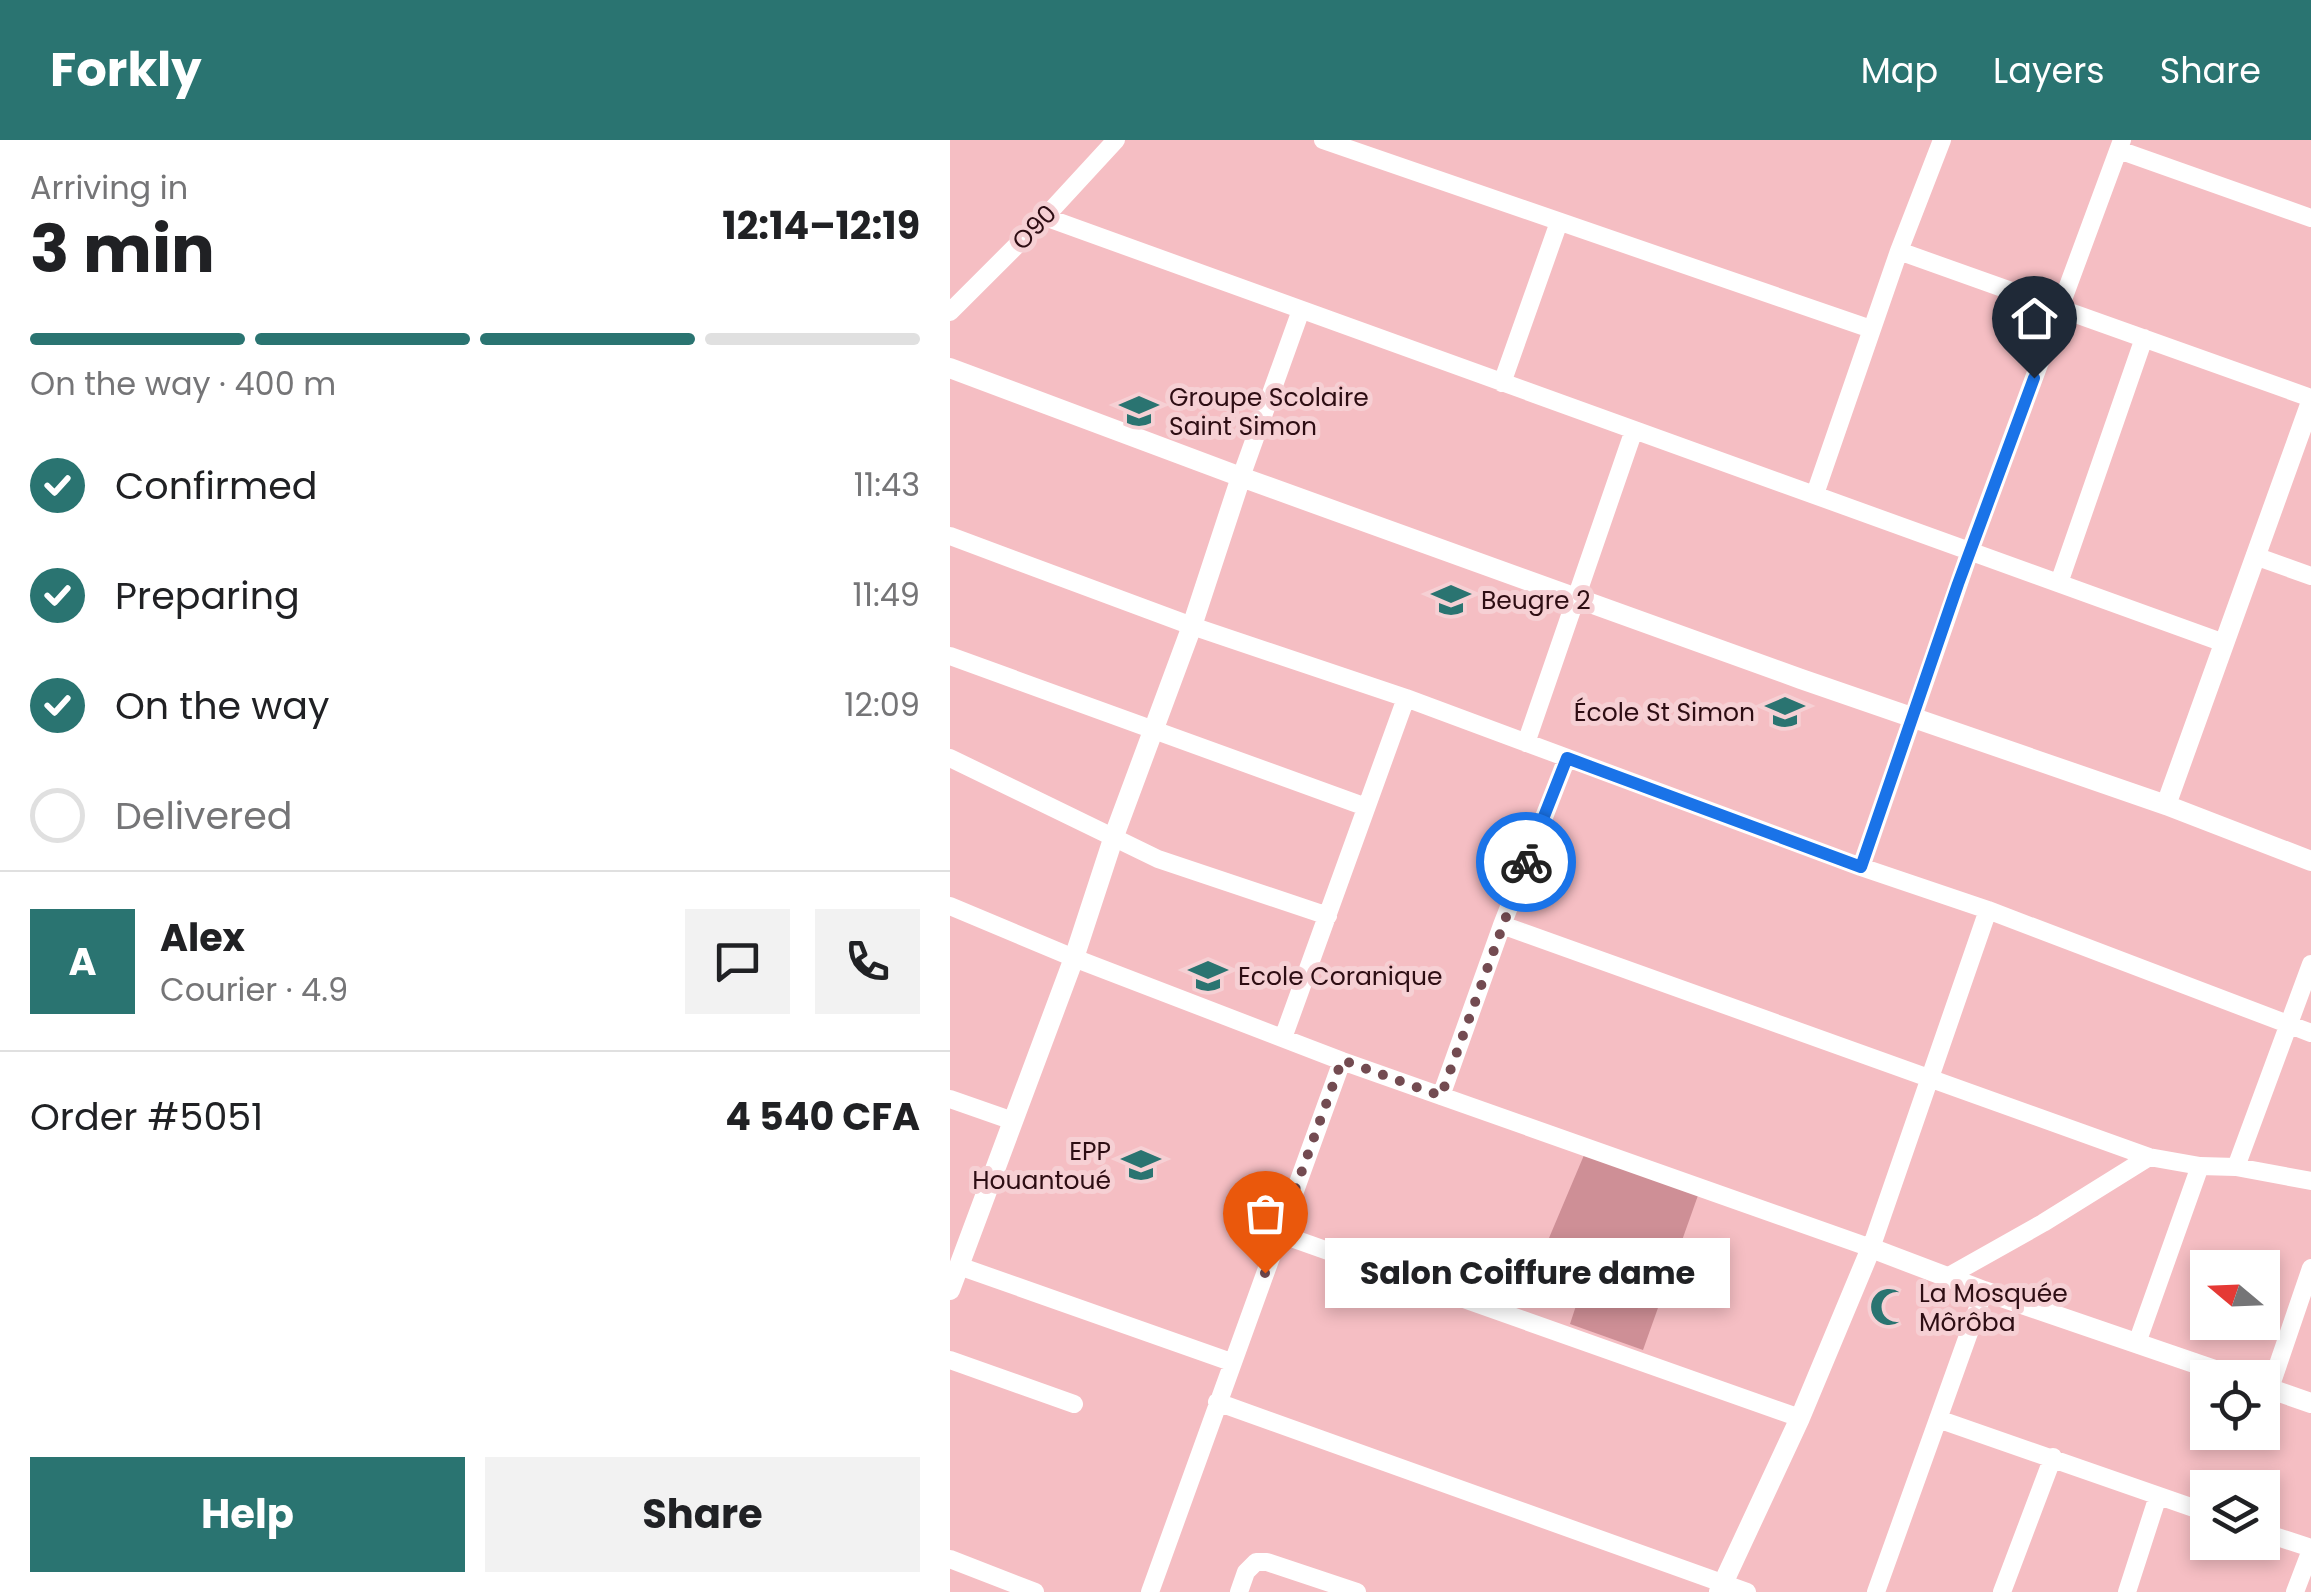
<!DOCTYPE html>
<meta charset="utf-8">
<style>
:root{--surface:#fff;--page:#f2f2f2;--text:#202124;--muted:#757577;--line:#e0e0e0;--accent:#2a7471}
body{margin:0;font-family:Poppins,sans-serif;background:var(--page);color:var(--text);height:100vh;display:flex;flex-direction:column;font-size:38px;white-space:nowrap}
*{box-sizing:border-box;margin:0}
p{font-size:32px;color:var(--muted)}
.icon{flex:none;width:55px;height:55px;fill:none;stroke:currentColor;stroke-width:2;stroke-linecap:round;stroke-linejoin:round}
.map{position:relative;flex:1;overflow:hidden}
.sheet{display:flex;flex-direction:column;background:var(--surface);width:950px}
.sheet>*{flex:none}
.needle{width:65px;rotate:289deg}
.buttons{position:absolute;left:1240px;top:1110px;display:grid;gap:20px}
.buttons a{display:grid;place-items:center;width:90px;height:90px;border-radius:0px;background:var(--surface);box-shadow:0 5px 15px #0003;font-size:50px}
.pin{position:absolute;display:grid;place-items:center;width:85px;height:85px;color:#fff;margin:-102px -42px;border-radius:50% 50% 50% 0;rotate:-45deg;box-shadow:0 0 10px #0007}
.pin .icon{rotate:45deg}
.courier{position:absolute;display:grid;place-items:center;width:100px;height:100px;margin:-50px;border:8px solid #1a73e8;border-radius:50%;background:#fff;color:#222;box-shadow:0 2px 12px #0007}
.bubble{position:absolute;height:70px;border-radius:0px;background:var(--surface);box-shadow:0 5px 15px #0003;font-size:32px;font-weight:700;line-height:70px;text-align:center}
.head em{font-style:normal;font-weight:700}
.head div{display:flex;flex-direction:column-reverse}
.head{display:flex;align-items:center;justify-content:space-between;height:170px;padding:0 30px}
h1{font-size:65px;font-weight:700;line-height:75px}
.bar{display:grid;grid-template-columns:repeat(4,1fr);gap:15px 10px;align-content:center;height:120px;padding:0 30px}
.bar i{height:12px;border-radius:8px;background:var(--line)}
.bar .selected{background:var(--accent)}
.bar p{grid-column:span 4}
.line{display:flex;align-items:center;gap:25px;padding:0 30px;border-top:2px solid var(--line)}
.line div{flex:1}
.round{display:grid;place-items:center;flex:none;width:105px;height:105px;border-radius:0px;background:var(--page)}
ol{padding:0 30px;list-style:none}
li{display:flex;align-items:center;gap:30px;height:110px}
li p{margin-inline-start:auto}
li .icon{padding:10px;border-radius:50%;background:var(--accent);color:#fff;stroke-width:4}
li:last-child{color:var(--muted)}
li i{width:55px;height:55px;border:5px solid var(--line);border-radius:50%}
.primary-button{display:flex;gap:20px;margin-top:auto;padding:20px 30px}
.primary-button a{flex:1;height:115px;border-radius:0px;background:var(--accent);color:#fff;font-size:40px;font-weight:700;line-height:115px;text-align:center}
.primary-button a+a{background:var(--page);color:var(--text)}
header{display:flex;align-items:center;gap:60px;box-sizing:border-box;height:140px;padding:0 50px;background:var(--accent);color:#fff}
header strong{font-size:48px}
nav{display:flex;gap:55px;margin-inline-start:auto;font-size:35px}
main{display:flex;flex:1;min-height:0}
.map>svg:first-child{display:block}
.green{fill:#ce8f96}
.lines{fill:none;stroke-linecap:round;stroke-linejoin:round}
.minor{stroke:#fff;stroke-width:18}
.tertiary{stroke:#fff;stroke-width:20}
.done{stroke:#734b51;stroke-width:10;stroke-dasharray:0 18}
.route{stroke:#1a73e8;stroke-width:12}
.labels{text-anchor:middle;stroke-width:10;stroke-linejoin:round;paint-order:stroke}
.street-label{font-size:25px;fill:#2d0d13;stroke:#f6d0d4}
.poi-label{font-size:25px;fill:#2d0d13;stroke:#f6d0d4;text-anchor:start}
</style>
<header>
<strong>Forkly</strong>
<nav><a>Map</a><a>Layers</a><a>Share</a></nav>
</header>
<main>
<section class="sheet">
<div class="head"><div><h1>3 min</h1><p>Arriving in</p></div><em>12:14–12:19</em></div>
<div class="bar"><i class="selected"></i><i class="selected"></i><i class="selected"></i><i></i><p>On the way · 400 m</p></div>
<ol>
<li><svg class="icon" aria-label="check" viewBox="0 0 24 24"><path d="M5 12l5 5 9-10"/></svg>Confirmed<p>11:43</p></li>
<li><svg class="icon" aria-label="check" viewBox="0 0 24 24"><path d="M5 12l5 5 9-10"/></svg>Preparing<p>11:49</p></li>
<li><svg class="icon" aria-label="check" viewBox="0 0 24 24"><path d="M5 12l5 5 9-10"/></svg>On the way<p>12:09</p></li>
<li><i></i>Delivered</li>
</ol>
<div class="line" style="height:180px"><b class="round" style="background:var(--accent);color:#fff">A</b><div><b>Alex</b><p>Courier · 4.9</p></div><a class="round"><svg class="icon" aria-label="chat" viewBox="0 0 24 24"><path d="M4 5h16v11H9l-5 4z"/></svg></a><a class="round"><svg class="icon" aria-label="phone" viewBox="0 0 24 24"><path d="M5 4h4l2 5-3 2q2 4 5 5l2-3 5 2v4C11 20 4 13 5 4z"/></svg></a></div>
<div class="line" style="height:130px"><div>Order #5051</div><b>4 540 CFA</b></div>
<div class="primary-button"><a>Help</a><a>Share</a></div>
</section>
<div class="map">
<svg width="1361" height="1452" viewBox="0 0 1361 1452">
<rect width="100%" height="100%" fill="#f5bec3"/>
<!-- green -->
<path class="green" d="M637,1008L751,1047L693,1210L620,1184L642,1117L599,1098Z"/>
<g class="lines">
<!-- minor -->
<path class="minor" d="M373,0L921,189
M1169,10L1361,78
M95,77L1274,503
M949,111L1361,258
M0,172L95,77L166,0
M552,243L609,82
M291,337L351,170
M865,354L949,111L992,0
M0,396L242,486L456,558L911,727L1038,770L1361,893
M1305,416L1361,436
M1109,443L1194,198
M0,516L416,667
M576,603L684,290
M0,618L208,719L378,776
M911,727L1020,411L1172,0
M0,766L124,818L392,921L921,1108L1038,770
M552,785L1199,1017L1250,1026L1286,1027L1361,1041
M333,898L456,558
M491,956L552,785L617,618
M0,959L63,981
M1286,1027L1361,824
M330,1094L850,1278
M9,1126L281,1222
M997,1137L1093,1083L1199,1017
M1187,1203L1250,1026
M0,1220L124,1264
M1320,1248L1361,1128
M267,1262L797,1452
M988,1279L1258,1373
M1312,1392L1361,1408
M0,1419L85,1452
M200,1452L392,921
M289,1452L296,1432L306,1422H317L407,1452
M926,1452L1034,1151
M1052,1452L1103,1317
M1177,1452L1208,1356
M1345,1452L1361,1410"/>
<!-- tertiary -->
<path class="tertiary" d="M0,228L291,337L851,539L1216,665L1361,721
M1216,665L1361,262
M0,1150L124,818L164,696L242,486L291,337
M1312,1246L1361,1263
M769,1452L850,1278L921,1108L1034,1151L1288,1238"/>
</g>
<g class="lines">
<!-- done -->
<path class="done" d="M315,1133L392,920L491,956L576,722"/>
<!-- route -->
<path class="route" d="M576,722L617,618L911,727L1008,444L1084,238"/>
</g>
<!-- icons -->
<defs>
<g id="school-bare" transform="scale(3)"><path d="M0-5L7-2L0 1L-7-2ZM-4 1L0 2.5L4 1V4Q0 6-4 4Z" fill="#2a7471" stroke="#f6d0d4" stroke-width="2.5" paint-order="stroke"/></g>
<g id="mosque-bare" transform="scale(3)"><path d="M3.5-4.9A6 6 0 1 0 3.5 4.9A5 5 0 1 1 3.5-4.9Z" fill="#2a7471" stroke="#f6d0d4" stroke-width="2.5" paint-order="stroke"/></g>
</defs>
<g fill-rule="evenodd">
<use href="#school-bare" x="189" y="271"/>
<use href="#school-bare" x="501" y="460"/>
<use href="#school-bare" x="835" y="572"/>
<use href="#school-bare" x="258" y="836"/>
<use href="#school-bare" x="191" y="1025"/>
<use href="#mosque-bare" x="939" y="1167"/>
</g>
<g class="labels">
<!-- street labels -->
<g class="street-label">
<text transform="translate(84 87) rotate(-46)" y="9">O90</text>
</g>
<!-- poi labels -->
<g class="poi-label">
<text x="219" y="266">Groupe Scolaire<tspan x="219" dy="29">Saint Simon</tspan></text>
<text x="531" y="469">Beugre 2</text>
<text x="805" y="581" text-anchor="end">École St Simon</text>
<text x="288" y="845">Ecole Coranique</text>
<text x="161" y="1020" text-anchor="end">EPP<tspan x="161" dy="29">Houantoué</tspan></text>
<text x="969" y="1162">La Mosquée<tspan x="969" dy="29">Môrôba</tspan></text>
</g>
</g>
</svg>
<div class="buttons">
<a><svg class="needle" viewBox="-14 -14 28 28"><path d="M0-13l5 13h-10z" fill="#e53935"/><path d="M0 13l5-13h-10z" fill="#757577"/></svg></a>
<a><svg class="icon" aria-label="locate" viewBox="0 0 24 24"><circle cx="12" cy="12" r="6"/><path d="M12 2v4M12 18v4M2 12h4M18 12h4"/></svg></a>
<a><svg class="icon" aria-label="layers" viewBox="0 0 24 24"><path d="M12 4l9 5-9 5-9-5zM3 14l9 5 9-5"/></svg></a>
</div>
<div class="pin" style="left:315px;top:1133px;background:#ea580c"><svg class="icon" aria-label="bag" viewBox="0 0 24 24"><path d="M5 8h14l-1 12H6zM9 8a3 3 0 0 1 6 0"/></svg></div>
<div class="pin" style="left:1084px;top:238px;background:#1f2937"><svg class="icon" aria-label="home" viewBox="0 0 24 24"><path d="M3 11l9-7 9 7M6 9v11h12V9"/></svg></div>
<div class="courier" style="left:576px;top:722px"><svg class="icon" aria-label="bike" viewBox="0 0 24 24"><circle cx="6" cy="16" r="4"/><circle cx="18" cy="16" r="4"/><path d="M6 16l4-8h5l3 8M10 8l3 8H6M13 5h3"/></svg></div>
<div class="bubble" style="left:375px;top:1098px;width:405px">Salon Coiffure dame</div>
</div>
</main>
